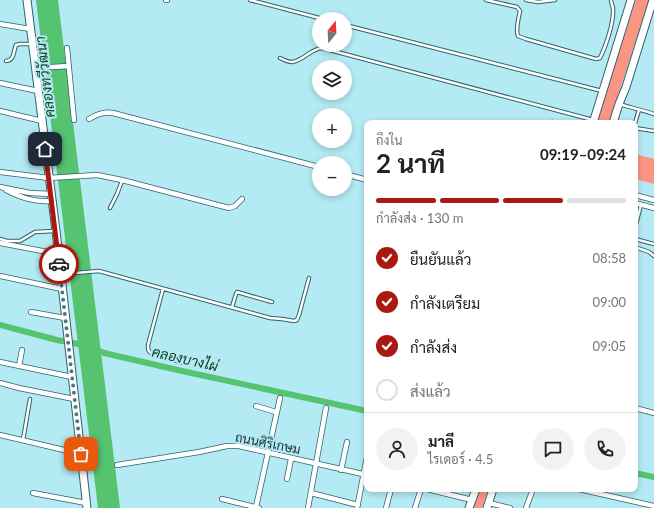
<!DOCTYPE html>
<html lang="th">
<meta charset="utf-8">
<style>
:root{--surface:#fff;--page:#f2f2f2;--text:#222;--muted:#767676;--line:#e0e0e0;--accent:#aa1911}
body{margin:0;font-family:Lato,Sarabun,sans-serif;background:var(--page);color:var(--text);height:100vh;display:flex;flex-direction:column;font-size:15px;white-space:nowrap}
*{box-sizing:border-box;margin:0}
p{font-size:13px;color:var(--muted)}
.icon{flex:none;width:22px;height:22px;fill:none;stroke:currentColor;stroke-width:2;stroke-linecap:round;stroke-linejoin:round}
.map{position:relative;flex:1;overflow:hidden}
.panel{position:absolute;left:364px;top:120px;width:274px;height:372px;display:flex;flex-direction:column;background:var(--surface);border-radius:8px;box-shadow:0 2px 6px #0003}
.panel>*{flex:none}
.needle{width:26px;rotate:18deg}
.tools{position:absolute;left:312px;top:12px;display:grid;gap:8px}
.tools a{display:grid;place-items:center;width:40px;height:40px;border-radius:50%;background:var(--surface);box-shadow:0 2px 6px #0003;font-size:20px}
.pin{position:absolute;display:grid;place-items:center;width:34px;height:34px;color:#fff;margin:-17px;border-radius:8px;box-shadow:0 2px 6px #0006}
.courier{position:absolute;display:grid;place-items:center;width:40px;height:40px;margin:-20px;border:3px solid #aa1911;border-radius:50%;background:#fff;color:#222;box-shadow:0 1px 5px #0007}
.head em{font-style:normal;font-weight:700}
.head div{display:flex;flex-direction:column-reverse}
.head{display:flex;align-items:center;justify-content:space-between;height:68px;padding:0 12px}
h1{font-size:26px;font-weight:700;line-height:30px}
.bar{display:grid;grid-template-columns:repeat(4,1fr);gap:6px 4px;align-content:center;height:48px;padding:0 12px}
.bar i{height:5px;border-radius:3px;background:var(--line)}
.bar .on{background:var(--accent)}
.bar p{grid-column:span 4}
.line{display:flex;align-items:center;gap:10px;padding:0 12px;border-top:1px solid var(--line)}
.line div{flex:1}
.round{display:grid;place-items:center;flex:none;width:42px;height:42px;border-radius:21px;background:var(--page)}
ol{padding:0 12px;list-style:none}
li{display:flex;align-items:center;gap:12px;height:44px}
li p{margin-inline-start:auto}
li .icon{padding:4px;border-radius:50%;background:var(--accent);color:#fff;stroke-width:4}
li:last-child{color:var(--muted)}
li i{width:22px;height:22px;border:2px solid var(--line);border-radius:50%}
.map>svg:first-child{display:block}
.green{fill:#fc9484}
.water{fill:#56c371}
.lines{fill:none;stroke-linecap:round;stroke-linejoin:round}
.canal{stroke:#56c371;stroke-width:6}
.service-casing{stroke:#2f626a;stroke-width:4.5}
.minor-casing{stroke:#2f626a;stroke-width:6}
.secondary-casing{stroke:#2f626a;stroke-width:9}
.service{stroke:#fff;stroke-width:2.5}
.minor{stroke:#fff;stroke-width:4.5}
.secondary{stroke:#fff;stroke-width:7}
.done{stroke:#54757a;stroke-width:4;stroke-dasharray:0 7.2}
.route{stroke:#aa1911;stroke-width:5}
.labels{text-anchor:middle;stroke-width:4;stroke-linejoin:round;paint-order:stroke}
.street-label{font-size:13px;fill:#203639;stroke:#b4eaf3}
.water-label{font-size:14px;font-style:italic;fill:#0d3a1a;stroke:#b4eaf3}
</style>
<div class="map">
<svg width="654" height="508" viewBox="0 0 654 508">
<rect width="100%" height="100%" fill="#b4eaf3"/>
<!-- green -->
<path class="green" d="M636,0H649L609,123H596Z
M635,154L654,159V184L635,179Z
M478,489H488L482,508H472Z"/>
<!-- water -->
<path class="water" d="M36,0H58L120,508H98Z"/>
<g class="lines">
<!-- canal -->
<path class="canal" d="M0,325L57,340L84,345
M95,349L104,353L182,371L367,411
M635,473L654,477"/>
<!-- service casing -->
<g class="service-casing">
<path id="service" d="M250,0L323,19
M486,0L517,7L520,11C519,18 515,28 518,36L526,39L596,59L600,58C606,46 614,22 613,9C613,6 611,3 611,0
M526,0L538,2L555,0
M345,25L602,91
M280,58C284,60 288,62 292,62C303,61 310,49 322,48L593,120
M6,61C15,60 13,52 16,45L20,44H32
M620,104C631,108 642,110 654,114
M549,123L552,122L555,123
M635,123L639,110
M635,128L654,131
M110,208L117,194L122,181
M635,228L641,205
M0,239L7,241H20L35,232L54,231
M635,239L654,244
M635,247L649,252L654,256
M63,274L99,271L270,318L282,319L294,321L297,320L299,315L309,278
M163,289L148,345C148,350 148,352 153,354L184,363
M232,307L236,294L237,292L272,302
M23,440L30,399"/>
</g>
<!-- minor casing -->
<g class="minor-casing">
<path id="minor" d="M166,0H167
M0,24L30,29
M67,48L74,120
M35,68L69,66
M0,83L38,91
M0,111L42,121
M89,119C97,114 104,111 113,113L319,167
M0,172L49,178L97,175L122,180L229,208L235,206L242,199
M345,174L367,180
M0,187L30,193L51,194
M6,190C22,198 34,202 52,201
M635,195L654,200
M635,203L654,208
M0,243L58,254
M0,276L62,289
M31,312L65,318
M0,362L72,377
M19,366L22,350
M0,383L19,388L74,399
M256,406L276,412
M635,408L654,413
M0,435L81,454
M117,465L199,452L227,446H239L367,475
M341,470L347,442
M287,479L291,459
M427,489L472,500
M579,489L654,506
M33,493L86,503
M311,493L358,505
M222,499L259,508
M489,503L510,508
M256,507L280,398
M308,508L326,408
M357,508L367,457
M386,508L391,489
M415,508L421,489
M526,508L533,489"/>
</g>
<!-- secondary casing -->
<g class="secondary-casing">
<path id="secondary" d="M27,0L56,231L87,508
M593,123L631,0
M613,123L619,104L626,87L653,0
M469,508L476,489
M487,508L493,489"/>
</g>
<!-- service -->
<use href="#service" class="service"/>
<!-- minor -->
<use href="#minor" class="minor"/>
<!-- secondary -->
<use href="#secondary" class="secondary"/>
</g>
<g class="lines">
<!-- done -->
<path class="done" d="M59,264L81,454"/>
<!-- route -->
<path class="route" d="M45,149L59,264"/>
</g>
<g class="labels">
<!-- street labels -->
<g class="street-label">
<text transform="translate(268 443) rotate(11)" y="5">ถนนศิริเกษม</text>
</g>
<!-- water labels -->
<g class="water-label">
<text transform="translate(45 77) rotate(-97)" y="5">คลองทวีวัฒนา</text>
<text transform="translate(185 359) rotate(13)" y="5">คลองบางไผ่</text>
</g>
</g>
</svg>
<div class="tools">
<a><svg class="needle" viewBox="-14 -14 28 28"><path d="M0-13l5 13h-10z" fill="#e53935"/><path d="M0 13l5-13h-10z" fill="#767676"/></svg></a>
<a><svg class="icon" aria-label="layers" viewBox="0 0 24 24"><path d="M12 4l9 5-9 5-9-5zM3 14l9 5 9-5"/></svg></a>
<a>+</a>
<a>−</a>
</div>
<div class="pin" style="left:81px;top:454px;background:#ea580c"><svg class="icon" aria-label="bag" viewBox="0 0 24 24"><path d="M5 8h14l-1 12H6zM9 8a3 3 0 0 1 6 0"/></svg></div>
<div class="pin" style="left:45px;top:149px;background:#1f2937"><svg class="icon" aria-label="home" viewBox="0 0 24 24"><path d="M3 11l9-7 9 7M6 9v11h12V9"/></svg></div>
<div class="courier" style="left:59px;top:264px"><svg class="icon" aria-label="car" viewBox="0 0 24 24"><path d="M5 17H2v-5l4-1 3-4h7l3 4 3 1v5h-3M9 17h6M6 11h13"/><circle cx="7" cy="17" r="2"/><circle cx="17" cy="17" r="2"/></svg></div>
<section class="panel">
<div class="head"><div><h1>2 นาที</h1><p>ถึงใน</p></div><em>09:19–09:24</em></div>
<div class="bar"><i class="on"></i><i class="on"></i><i class="on"></i><i></i><p>กำลังส่ง · 130 m</p></div>
<ol>
<li><svg class="icon" aria-label="check" viewBox="0 0 24 24"><path d="M5 12l5 5 9-10"/></svg>ยืนยันแล้ว<p>08:58</p></li>
<li><svg class="icon" aria-label="check" viewBox="0 0 24 24"><path d="M5 12l5 5 9-10"/></svg>กำลังเตรียม<p>09:00</p></li>
<li><svg class="icon" aria-label="check" viewBox="0 0 24 24"><path d="M5 12l5 5 9-10"/></svg>กำลังส่ง<p>09:05</p></li>
<li><i></i>ส่งแล้ว</li>
</ol>
<div class="line" style="height:72px"><a class="round"><svg class="icon" aria-label="person" viewBox="0 0 24 24"><circle cx="12" cy="8" r="4"/><path d="M4 21q1-7 8-7t8 7"/></svg></a><div><b>มาลี</b><p>ไรเดอร์ · 4.5</p></div><a class="round"><svg class="icon" aria-label="chat" viewBox="0 0 24 24"><path d="M4 5h16v11H9l-5 4z"/></svg></a><a class="round"><svg class="icon" aria-label="phone" viewBox="0 0 24 24"><path d="M5 4h4l2 5-3 2q2 4 5 5l2-3 5 2v4C11 20 4 13 5 4z"/></svg></a></div>
</section>
</div>
